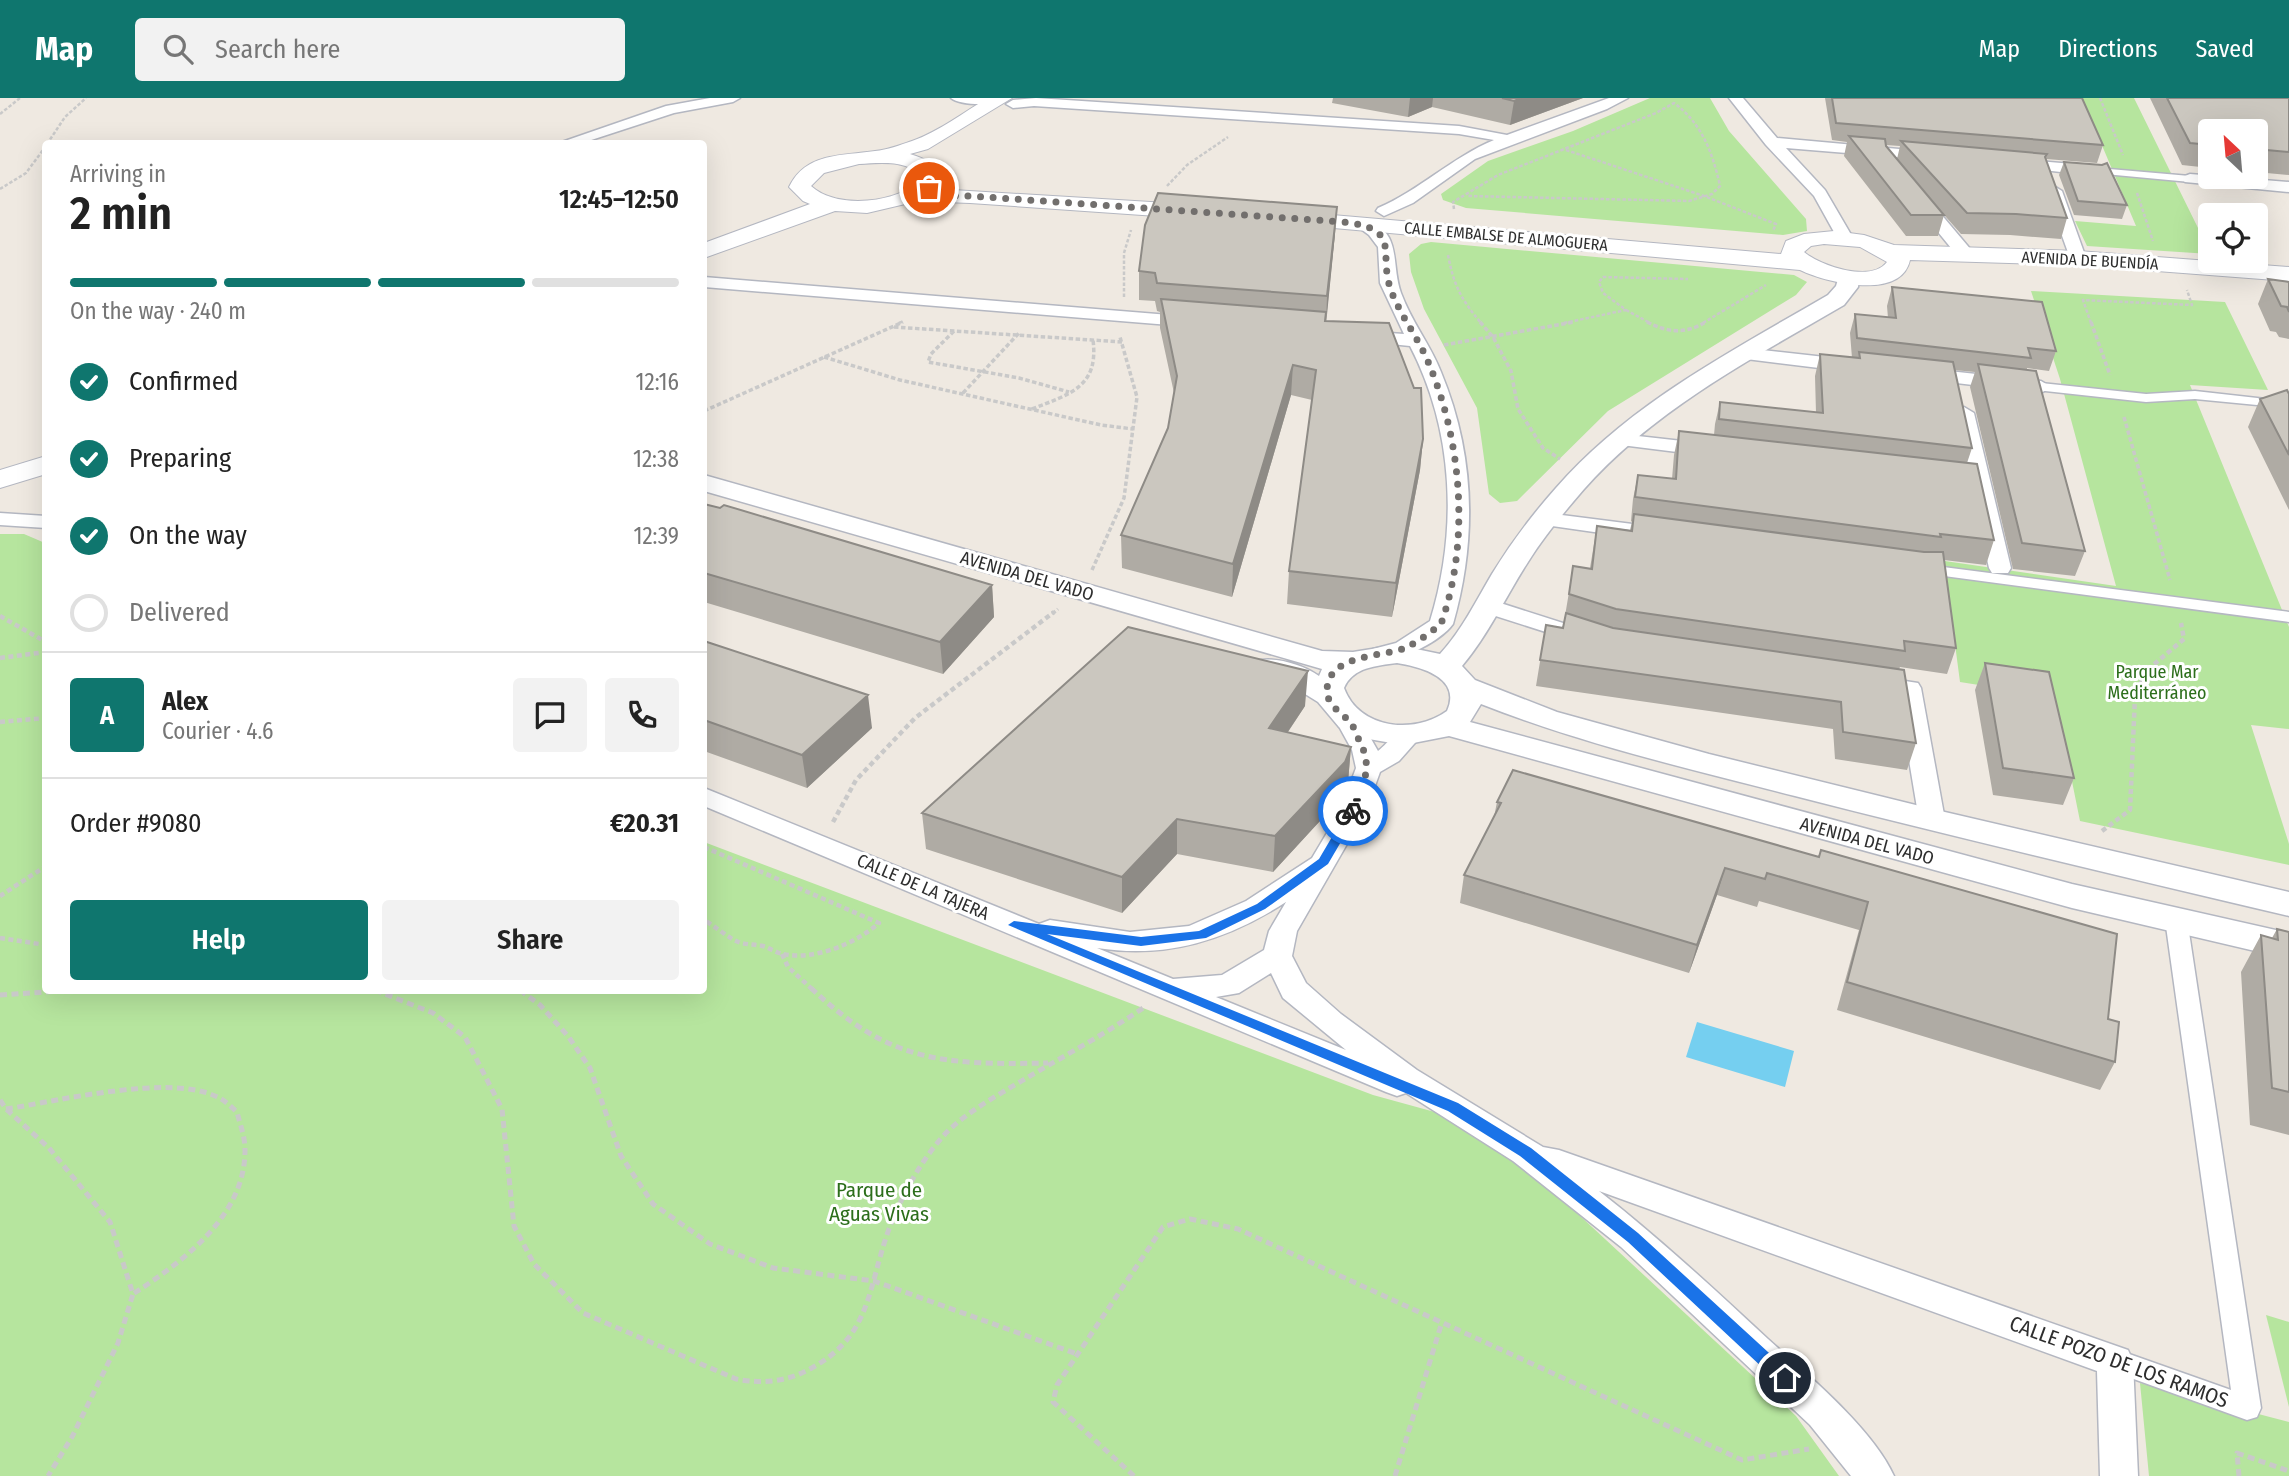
<!DOCTYPE html>
<meta charset="utf-8">
<style>
:root{--surface:#fff;--page:#f2f2f2;--text:#222;--muted:#767676;--line:#e0e0e0;--accent:#0f766e}
body{margin:0;font-family:"Fira Sans Condensed",sans-serif;background:var(--page);color:var(--text);height:100vh;display:flex;flex-direction:column;font-size:26px;white-space:nowrap}
*{box-sizing:border-box;margin:0}
p{font-size:23px;color:var(--muted)}
.icon{flex:none;width:38px;height:38px;fill:none;stroke:currentColor;stroke-width:2;stroke-linecap:round;stroke-linejoin:round}
.map{position:relative;flex:1;overflow:hidden}
.side{position:absolute;left:42px;top:42px;width:665px;height:854px;display:flex;flex-direction:column;background:var(--surface);border-radius:7px;box-shadow:0 7px 28px #0002}
.side>*{flex:none}
.needle{width:46px;rotate:334deg}
.controls{position:absolute;left:2198px;top:21px;display:grid;gap:14px}
.controls a{display:grid;place-items:center;width:70px;height:70px;border-radius:7px;background:var(--surface);box-shadow:0 7px 28px #0002;font-size:35px}
.pin{position:absolute;display:grid;place-items:center;width:60px;height:60px;color:#fff;margin:-30px;border:4px solid #fff;border-radius:50%;box-shadow:0 2px 7px #0007}
.courier{position:absolute;display:grid;place-items:center;width:70px;height:70px;margin:-35px;border:5px solid #1a73e8;border-radius:50%;background:#fff;color:#222;box-shadow:0 2px 9px #0007}
.summary em{font-style:normal;font-weight:600}
.summary div{display:flex;flex-direction:column-reverse}
.summary{display:flex;align-items:center;justify-content:space-between;height:119px;padding:0 28px}
h1{font-size:46px;font-weight:600;line-height:52px}
.bar{display:grid;grid-template-columns:repeat(4,1fr);gap:10px 7px;align-content:center;height:84px;padding:0 28px}
.bar i{height:9px;border-radius:5px;background:var(--line)}
.bar .on{background:var(--accent)}
.bar p{grid-column:span 4}
.line{display:flex;align-items:center;gap:18px;padding:0 28px;border-top:2px solid var(--line)}
.line div{flex:1}
.round{display:grid;place-items:center;flex:none;width:74px;height:74px;border-radius:7px;background:var(--page)}
ol{padding:0 28px;list-style:none}
li{display:flex;align-items:center;gap:21px;height:77px}
li p{margin-inline-start:auto}
li .icon{padding:7px;border-radius:50%;background:var(--accent);color:#fff;stroke-width:4}
li:last-child{color:var(--muted)}
li i{width:38px;height:38px;border:4px solid var(--line);border-radius:50%}
.button{display:flex;gap:14px;margin-top:auto;padding:14px 28px}
.button a{flex:1;height:80px;border-radius:7px;background:var(--accent);color:#fff;font-size:28px;font-weight:600;line-height:80px;text-align:center}
.button a+a{background:var(--page);color:var(--text)}
header{display:flex;align-items:center;gap:42px;box-sizing:border-box;height:98px;padding:0 35px;background:var(--accent);color:#fff}
header strong{font-size:33px}
nav{display:flex;gap:38px;margin-inline-start:auto;font-size:24px}
.search{width:490px;height:63px;background:var(--page);display:flex;align-items:center;gap:18px;box-sizing:border-box;padding:0 24px;border-radius:7px;color:var(--muted);font-size:26px}
.map>svg:first-child{display:block}
.green{fill:#b6e59e}
.water{fill:#75cff0}
.lines{fill:none;stroke-linecap:round;stroke-linejoin:round}
.pedestrian-casing{stroke:#b4b7c1;stroke-width:3}
.minor-casing{stroke:#b4b7c1;stroke-width:3}
.tertiary-casing{stroke:#b4b7c1;stroke-width:3}
.secondary-casing{stroke:#b4b7c1;stroke-width:2}
.path-far3{stroke:#c9c9c9;stroke-width:2.5;stroke-dasharray:3.5 2;stroke-linecap:butt}
.path-far2{stroke:#c9c9c9;stroke-width:3.5;stroke-dasharray:4.5 2.5;stroke-linecap:butt}
.path-far1{stroke:#c9c9c9;stroke-width:4.5;stroke-dasharray:5 3.5;stroke-linecap:butt}
.path{stroke:#c9c9c9;stroke-width:5;stroke-dasharray:7 4.5;stroke-linecap:butt}
.pedestrian{fill:#fff;fill-rule:evenodd}
.minor{fill:#fff;fill-rule:evenodd}
.tertiary{fill:#fff;fill-rule:evenodd}
.secondary{fill:#fff;fill-rule:evenodd}
.wall{fill:#afaba4;fill-rule:evenodd}
.shaded-wall{fill:#8e8b86}
.building{fill:#cbc7bf;stroke:#8e8b86;stroke-width:2}
.route{fill:#1a73e8}
.done{stroke:#726f6d;stroke-width:7;stroke-dasharray:0 12.6}
.labels{text-anchor:middle;stroke-width:6;stroke-linejoin:round;paint-order:stroke}
.far-street-label{font-size:16px;fill:#2e2e2e;stroke:#fff}
.street-label{font-size:18px;fill:#2e2e2e;stroke:#fff}
.park-label{font-size:18px;fill:#2c6e1b;stroke:#fff}
.near-park-label{font-size:21px;fill:#2c6e1b;stroke:#fff}
.near-street-label{font-size:21px;fill:#2e2e2e;stroke:#fff}
</style>
<header>
<strong>Map</strong>
<div class="search"><svg class="icon" aria-label="search" viewBox="0 0 24 24"><circle cx="10" cy="10" r="6"/><path d="M15 15l6 6"/></svg>Search here</div>
<nav><a>Map</a><a>Directions</a><a>Saved</a></nav>
</header>
<div class="map">
<svg width="2289" height="1378" viewBox="0 0 2289 1378">
<rect width="100%" height="100%" fill="#efe9e1"/>
<!-- green -->
<path class="green" d="M1650,0H1710L1729,33L1806,121L1807,133L1783,137L1466,110L1443,102L1441,96L1488,63L1573,33Z
M2082,0H2134L2199,132L2210,133V156L2087,148L2075,123L2136,128Z
M1431,144L1794,177L1807,184L1796,197L1608,313L1517,403L1500,405L1489,396L1477,310L1424,211L1411,174L1409,156L1421,146Z
M2031,193L2225,204L2268,292L2190,287L2289,529V631L2251,627L2289,746V767L2080,723L2055,599L1960,584L1948,493L1938,462L2116,488L2060,281Z
M0,436H24L45,445L46,892H704V744L1373,997L1482,1027L1796,1318L1839,1378H0Z
M2266,1217L2289,1224V1309Z
M2140,1285L2289,1324V1378H2149Z"/>
<!-- water -->
<path class="water" d="M1697,924L1794,953L1785,989L1686,959Z"/>
<g class="lines">
<!-- pedestrian casing -->
<g class="pedestrian-casing">
<path id="pedestrian" d="M2098,70L2190,78L2196,81L2190,84L2094,75L2092,73Z
M2041,285L2146,296L2195,293L2284,303L2289,304V310L2195,301L2146,304L2036,292V286Z
M1920,466L2289,514V524L1914,474L1912,471L1914,468Z
M2176,814L2183,816L2187,821L2261,1310L2257,1319L2247,1322L2106,1271L2102,1263L2106,1255L2115,1251L2231,1292L2165,821L2169,816Z"/>
</g>
<!-- minor casing -->
<g class="minor-casing">
<path id="minor" d="M710,0H740L733,4L674,15L579,46H556L666,8Z
M951,0H1008C998,8 961,8 951,0Z
M1036,0L1459,28L1507,37L1609,0H1628L1607,11L1475,61L1413,105L1384,118L1376,113L1378,110C1420,92 1451,60 1494,42L1459,36L1034,8L1013,10L1006,6L1013,2Z
M1729,0H1743L1777,40L1932,54L1939,58L1932,62L1786,50L1825,92L1853,140L1851,143H1839L1814,98L1766,47Z
M2013,61L2096,68L2104,73L2096,78L2008,68L2006,65Z
M2190,76L2289,84V94L2185,84L2182,81L2185,78Z
M2054,88L2062,93L2086,160L2084,164H2072L2070,160L2046,93Z
M1918,94L1924,96L1972,153L1974,157L1972,161H1960L1912,102L1910,99L1912,96Z
M1362,121C1404,132 1390,165 1401,195C1412,225 1430,246 1441,274C1475,356 1477,442 1453,526C1440,544 1395,567 1373,561L1369,556L1373,551L1396,545L1430,523C1458,432 1454,333 1410,248L1361,243L1352,238L1361,233L1404,236L1380,185L1378,149L1369,137L1354,126Z
M704,179L1194,219L1203,224L1194,229L704,189Z
M1745,250L1852,262L1861,268L1852,274L1738,260L1736,256Z
M1921,270L2041,283L2051,289L2041,295L1914,280L1912,276L1914,272Z
M1964,309L1974,315L2011,470L2008,475H1992L1989,470L1954,315Z
M1620,336L1709,346L1716,348L1719,352L1716,356L1709,358L1613,346L1610,342L1613,338Z
M0,415L46,418V430L0,427Z
M1546,415L1664,430L1672,432L1675,437L1672,442L1664,444L1538,426L1535,421L1538,416Z
M1488,501L1588,533L1592,538L1588,543L1580,545L1480,513L1477,508L1480,503Z
M1873,578L1918,585L1921,590L1945,722L1941,728L1932,731L1923,728L1919,722L1898,596L1864,590L1861,585L1864,580Z
M1349,615L1358,618L1378,653C1392,642 1398,627 1418,632L1422,637L1399,663L1380,674L1366,713L1297,833L1292,858L1306,885L1341,916L1417,972L1543,1049L1559,1052L2128,1252L2133,1263L2138,1378H2100L2097,1273L1599,1093C1658,1139 1713,1190 1768,1241C1807,1276 1873,1331 1894,1378H1851L1810,1327L1621,1149L1513,1063L1406,995L1397,998L1386,994L704,708V690L1039,826L1050,822L1130,834L1189,828L1246,803L1312,760L1340,713L1356,670L1352,652L1336,623L1340,618ZM1286,804L1269,833L1264,852L1222,877L1173,881L1097,850C1167,861 1227,842 1286,804ZM1271,875L1283,900L1346,952L1216,899L1239,895Z"/>
</g>
<!-- tertiary casing -->
<g class="tertiary-casing">
<path id="tertiary" d="M1848,174L1856,175L1859,180L1858,189L1844,207C1748,263 1645,316 1573,404C1557,423 1541,443 1528,464C1506,498 1489,536 1462,568L1475,582L1557,614L1709,656L1932,711L2289,794V818C2124,779 1959,740 1795,698C1690,671 1582,646 1481,606L1470,624L2072,786L2289,835V861L2072,810L1449,638L1403,647L1363,640L1339,629L1318,604L1289,586L1256,575L1252,569L1256,563C1275,558 1303,567 1319,578L1322,571L704,393V377L1322,553L1353,554L1397,547L1440,556C1462,532 1476,503 1492,476C1511,445 1532,417 1556,390C1630,305 1732,253 1828,197L1836,188L1840,175ZM1397,565C1422,569 1462,580 1447,613C1414,637 1359,631 1344,590C1353,569 1376,568 1397,565Z"/>
</g>
<!-- secondary casing -->
<g class="secondary-casing">
<path id="secondary" d="M988,0H1012L928,51L910,56C927,61 936,67 945,82L937,91L1200,107L1208,109L1211,114L1208,119L1200,121L970,105L918,103L867,115L835,113L704,160V145L810,106L803,103L789,89C806,54 842,58 875,53C887,52 900,47 912,43C938,34 964,14 988,0ZM859,66C880,65 910,61 923,81C898,105 837,112 811,88L824,75Z
M1286,113L1781,156L1786,143L1804,136L1834,133L1864,137L1894,147L2078,153L2289,169V183L2078,167L1910,162C1901,203 1827,185 1800,172L1278,125L1275,120L1278,115ZM1824,146L1860,149L1887,164C1871,185 1821,168 1804,154L1811,148Z
M46,358V376L0,390V372Z"/>
</g>
<!-- path-far3 -->
<path class="path-far3" d="M2100,0L2123,57
M0,16L20,0
M47,46L65,19L86,0
M1566,52L1704,98L1776,126L1773,133
M1167,88L1187,67L1228,39
M0,91L26,75L46,48
M2137,95L2153,143
M1454,111L1453,104L1498,77L1656,15L1674,5C1702,25 1713,56 1720,88L1712,96L1689,103L1467,98
M1448,157C1454,188 1461,201 1481,225
M1124,199V155L1131,132
M1626,212L1650,225
M899,225L904,223
M1564,225L1626,212L1603,195L1599,184L1603,179L1688,181
M1703,225L1766,187
M2091,225L2083,202L2192,207L2187,192"/>
<!-- path-far2 -->
<path class="path-far2" d="M1480,224L1493,239L1511,273L1518,311L1543,350L1560,361
M1647,224C1669,235 1685,236 1706,224
M2091,224L2110,277
M894,229L1122,244
M954,233L931,256L928,264L1019,280L1069,294
M1444,247L1574,224
M824,259L900,282L1101,327L1133,331
M963,295L1019,235
M1032,311C1070,296 1099,289 1093,242
M704,313L903,224
M2124,319L2170,482
M1092,472L1124,400L1137,299L1120,239
M1052,516L1058,511"/>
<!-- path-far1 -->
<path class="path-far1" d="M0,518L46,544
M0,560L46,554
M0,624L46,620
M833,724L856,682L915,620L1054,514
M2102,733L2130,712L2135,599L2146,573L2184,541L2181,525
M704,749L879,825C856,845 815,863 783,856C776,855 770,850 763,848C754,846 744,847 736,843C729,840 713,827 704,822
M0,798L46,768
M0,840L46,847
M782,856L788,869L813,892"/>
<!-- path -->
<path class="path" d="M811,890C890,965 944,967 1048,965
M375,892L433,915L465,939L502,1011L514,1128L534,1166L583,1215L736,1281C761,1286 785,1284 808,1272C872,1239 867,1191 889,1131C902,1097 921,1062 946,1035C968,1013 998,997 1025,981C1064,958 1105,936 1143,910
M520,892L540,907L568,938L590,970L621,1058L653,1106L710,1146L773,1170L874,1183L1077,1256
M0,897L76,892
M0,1002L6,1011L49,1050L110,1124L133,1196L118,1245L72,1339L48,1378
M6,1011C58,1003 168,976 215,998C224,1001 230,1008 237,1014C240,1026 245,1039 245,1051C246,1118 182,1164 133,1196
M1134,1378L1053,1304L1057,1287L1163,1129L1190,1121L1238,1131L1742,1362L1809,1351
M1395,1378L1442,1224
M2239,1378L2237,1355L2289,1373"/>
<!-- pedestrian -->
<use href="#pedestrian" class="pedestrian"/>
<!-- minor -->
<use href="#minor" class="minor"/>
<!-- tertiary -->
<use href="#tertiary" class="tertiary"/>
<!-- secondary -->
<use href="#secondary" class="secondary"/>
</g>
<!-- wall -->
<path class="wall" d="M1333,0H1583L1510,27L1432,9L1408,19L1332,5Z
M1825,0H2082L2103,47L2097,65L2046,61L2067,120L2061,141L2010,137L1961,136L1938,110L1944,117L1938,138H1906L1844,58L1847,44L1832,42ZM1886,47L1900,48L1897,61Z
M2150,0H2289V77L2256,74V33H2210V70L2182,67Z
M2064,64L2127,107L2122,121L2074,117L2059,77Z
M1335,136L1326,223L1423,341L1420,372L1392,519L1287,506L1289,473L1312,302L1291,297L1232,499L1122,470L1121,437L1168,330L1174,295L1160,230V214L1157,213L1155,203L1139,202V173Z
M2268,181L2289,184V241L2279,239L2276,234L2270,233L2258,206Z
M1892,189L2056,253L2049,273L2027,270V272L2085,453L2075,478L2013,471L1970,289L1975,274L1954,272L1972,350L1967,365L1994,442L1986,467L1944,462L1956,550L1947,576L1900,569L1899,571L1916,645L1907,672L1835,661L1833,631L1536,588L1546,527L1563,530L1569,494L1590,470L1597,428L1630,432L1632,424L1631,423L1633,401L1638,377L1672,381L1674,357L1679,333L1714,337L1715,326L1720,304L1816,315L1815,278L1820,256L1852,260L1850,235L1855,216L1888,220L1887,208Z
M2289,296V412L2248,329L2260,301Z
M704,406L992,487L994,519L943,576L704,504Z
M704,543L872,630L807,690L704,653Z
M1985,565L2074,680L2063,707L1993,697L1975,592Z
M1305,608L1288,634L1351,649L1348,684L1342,699L1273,774L1177,756L1122,815L926,751L922,715Z
M1497,704L1819,759L2108,921L2115,964L2100,992L1837,912L1859,832L1759,803L1757,809L1717,797L1689,875L1460,805L1464,777L1494,719Z
M2277,831L2289,834V1037L2250,1027L2241,874L2261,837L2272,840Z"/>
<!-- shaded-wall -->
<path class="shaded-wall" d="M1410,0H1433L1432,9L1408,19Z
M1521,0H1583L1510,27L1514,3Z
M1337,109L1335,136L1326,227L1327,198Z
M1293,267L1291,297L1232,499L1233,466Z
M1423,341L1420,372L1392,519L1396,485Z
M992,487L994,519L943,576L940,544Z
M1308,573L1305,608L1267,665L1269,630Z
M868,597L872,630L807,690L802,657Z
M1351,649L1348,684L1342,699L1273,774L1275,738Z
M1177,721V756L1122,815V779Z
M1725,770L1717,797L1689,875L1697,847Z"/>
<!-- building -->
<path class="building" d="M1502,0H1521L1514,3Z
M1832,0H2082L2103,47L1836,25Z
M2167,0H2289V54L2256,51V33H2210V47L2190,45Z
M1849,38L1885,41L1886,48L1944,117H1911Z
M1901,43L2047,56L2045,59L2067,120L2016,116L1967,115Z
M2064,64L2102,67L2107,65L2127,107L2078,103Z
M1158,95L1337,109L1327,198L1157,185L1155,175L1139,173L1145,127Z
M2268,181L2289,184V214L2287,209L2281,208Z
M1892,189L2042,204L2056,253L2028,250L2031,260L1857,240L1855,216L1896,220Z
M1161,201L1326,214L1325,223L1389,225L1414,290H1421L1423,341L1396,485L1289,473L1316,272L1293,267L1233,466L1121,437L1168,330L1177,278Z
M1859,254L1953,264L1972,350L1719,321L1720,304L1823,315L1820,256L1860,260Z
M1978,266L2036,273L2085,453L2022,445Z
M2287,292L2289,296V357L2260,301Z
M1679,333L1977,366L1994,442L1940,436L1941,439L1635,399L1638,377L1676,381Z
M704,406L720,410L724,407L992,487L940,544L704,475Z
M1634,416L1924,454H1943L1956,550L1904,543L1905,553L1616,511L1569,496L1573,468L1592,471L1597,428L1632,433Z
M1566,515L1613,530L1904,572L1916,645L1843,634L1841,604L1540,562L1546,527L1563,530Z
M1128,529L1308,573L1269,630L1351,649L1345,664L1275,738L1177,721L1122,779L922,715Z
M704,543L868,597L802,657L704,622Z
M1985,565L2049,574L2074,680L2003,670Z
M1513,672L1819,759L1821,752L2117,836L2108,921L2119,924L2115,964L1847,884L1868,804L1767,775L1765,781L1725,770L1697,847L1464,777L1501,705L1497,704Z
M2277,831L2289,834V994L2272,990L2261,837L2278,842Z"/>
<!-- route -->
<path class="route" d="M1353,709L1359,713L1328,766L1265,811L1206,840L1141,848L1047,836L1458,1005L1531,1050L1638,1135L1791,1275L1793,1280L1791,1285H1779L1628,1144L1520,1058L1448,1013L1008,827L1014,823L1141,839L1199,833L1257,806L1319,761L1349,710Z"/>
<g class="lines">
<!-- done -->
<path class="done" d="M929,90L918,97L970,98L1344,124C1405,131 1376,155 1392,195C1402,220 1419,241 1429,266C1462,345 1470,444 1441,526C1430,535 1418,544 1405,550C1382,559 1326,556 1327,594C1328,608 1341,614 1349,623C1354,628 1356,636 1359,642C1374,670 1363,685 1353,713"/>
</g>
<g class="labels">
<!-- far-street labels -->
<g class="far-street-label">
<text transform="translate(1506 138) rotate(5)" y="6">CALLE EMBALSE DE ALMOGUERA</text>
<text transform="translate(2090 162) rotate(3)" y="6">AVENIDA DE BUENDÍA</text>
</g>
<!-- street labels -->
<g class="street-label">
<text transform="translate(1027 478) rotate(16)" y="6">AVENIDA DEL VADO</text>
<text transform="translate(1867 743) rotate(15)" y="6">AVENIDA DEL VADO</text>
<text transform="translate(923 789) rotate(23)" y="6">CALLE DE LA TAJERA</text>
</g>
<!-- park labels -->
<g class="park-label">
<text x="2157" y="580">Parque Mar<tspan x="2157" dy="21">Mediterráneo</tspan></text>
</g>
<!-- near-park labels -->
<g class="near-park-label">
<text x="879" y="1099">Parque de<tspan x="879" dy="24">Aguas Vivas</tspan></text>
</g>
<!-- near-street labels -->
<g class="near-street-label">
<text transform="translate(2119 1264) rotate(20)" y="7">CALLE POZO DE LOS RAMOS</text>
</g>
</g>
</svg>
<div class="controls">
<a><svg class="needle" viewBox="-14 -14 28 28"><path d="M0-13l5 13h-10z" fill="#e53935"/><path d="M0 13l5-13h-10z" fill="#767676"/></svg></a>
<a><svg class="icon" aria-label="locate" viewBox="0 0 24 24"><circle cx="12" cy="12" r="6"/><path d="M12 2v4M12 18v4M2 12h4M18 12h4"/></svg></a>
</div>
<div class="pin" style="left:929px;top:90px;background:#ea580c"><svg class="icon" aria-label="bag" viewBox="0 0 24 24"><path d="M5 8h14l-1 12H6zM9 8a3 3 0 0 1 6 0"/></svg></div>
<div class="pin" style="left:1785px;top:1280px;background:#1f2937"><svg class="icon" aria-label="home" viewBox="0 0 24 24"><path d="M3 11l9-7 9 7M6 9v11h12V9"/></svg></div>
<div class="courier" style="left:1353px;top:713px"><svg class="icon" aria-label="bike" viewBox="0 0 24 24"><circle cx="6" cy="16" r="4"/><circle cx="18" cy="16" r="4"/><path d="M6 16l4-8h5l3 8M10 8l3 8H6M13 5h3"/></svg></div>
<section class="side">
<div class="summary"><div><h1>2 min</h1><p>Arriving in</p></div><em>12:45–12:50</em></div>
<div class="bar"><i class="on"></i><i class="on"></i><i class="on"></i><i></i><p>On the way · 240 m</p></div>
<ol>
<li><svg class="icon" aria-label="check" viewBox="0 0 24 24"><path d="M5 12l5 5 9-10"/></svg>Confirmed<p>12:16</p></li>
<li><svg class="icon" aria-label="check" viewBox="0 0 24 24"><path d="M5 12l5 5 9-10"/></svg>Preparing<p>12:38</p></li>
<li><svg class="icon" aria-label="check" viewBox="0 0 24 24"><path d="M5 12l5 5 9-10"/></svg>On the way<p>12:39</p></li>
<li><i></i>Delivered</li>
</ol>
<div class="line" style="height:126px"><b class="round" style="background:var(--accent);color:#fff">A</b><div><b>Alex</b><p>Courier · 4.6</p></div><a class="round"><svg class="icon" aria-label="chat" viewBox="0 0 24 24"><path d="M4 5h16v11H9l-5 4z"/></svg></a><a class="round"><svg class="icon" aria-label="phone" viewBox="0 0 24 24"><path d="M5 4h4l2 5-3 2q2 4 5 5l2-3 5 2v4C11 20 4 13 5 4z"/></svg></a></div>
<div class="line" style="height:91px"><div>Order #9080</div><b>€20.31</b></div>
<div class="button"><a>Help</a><a>Share</a></div>
</section>
</div>
